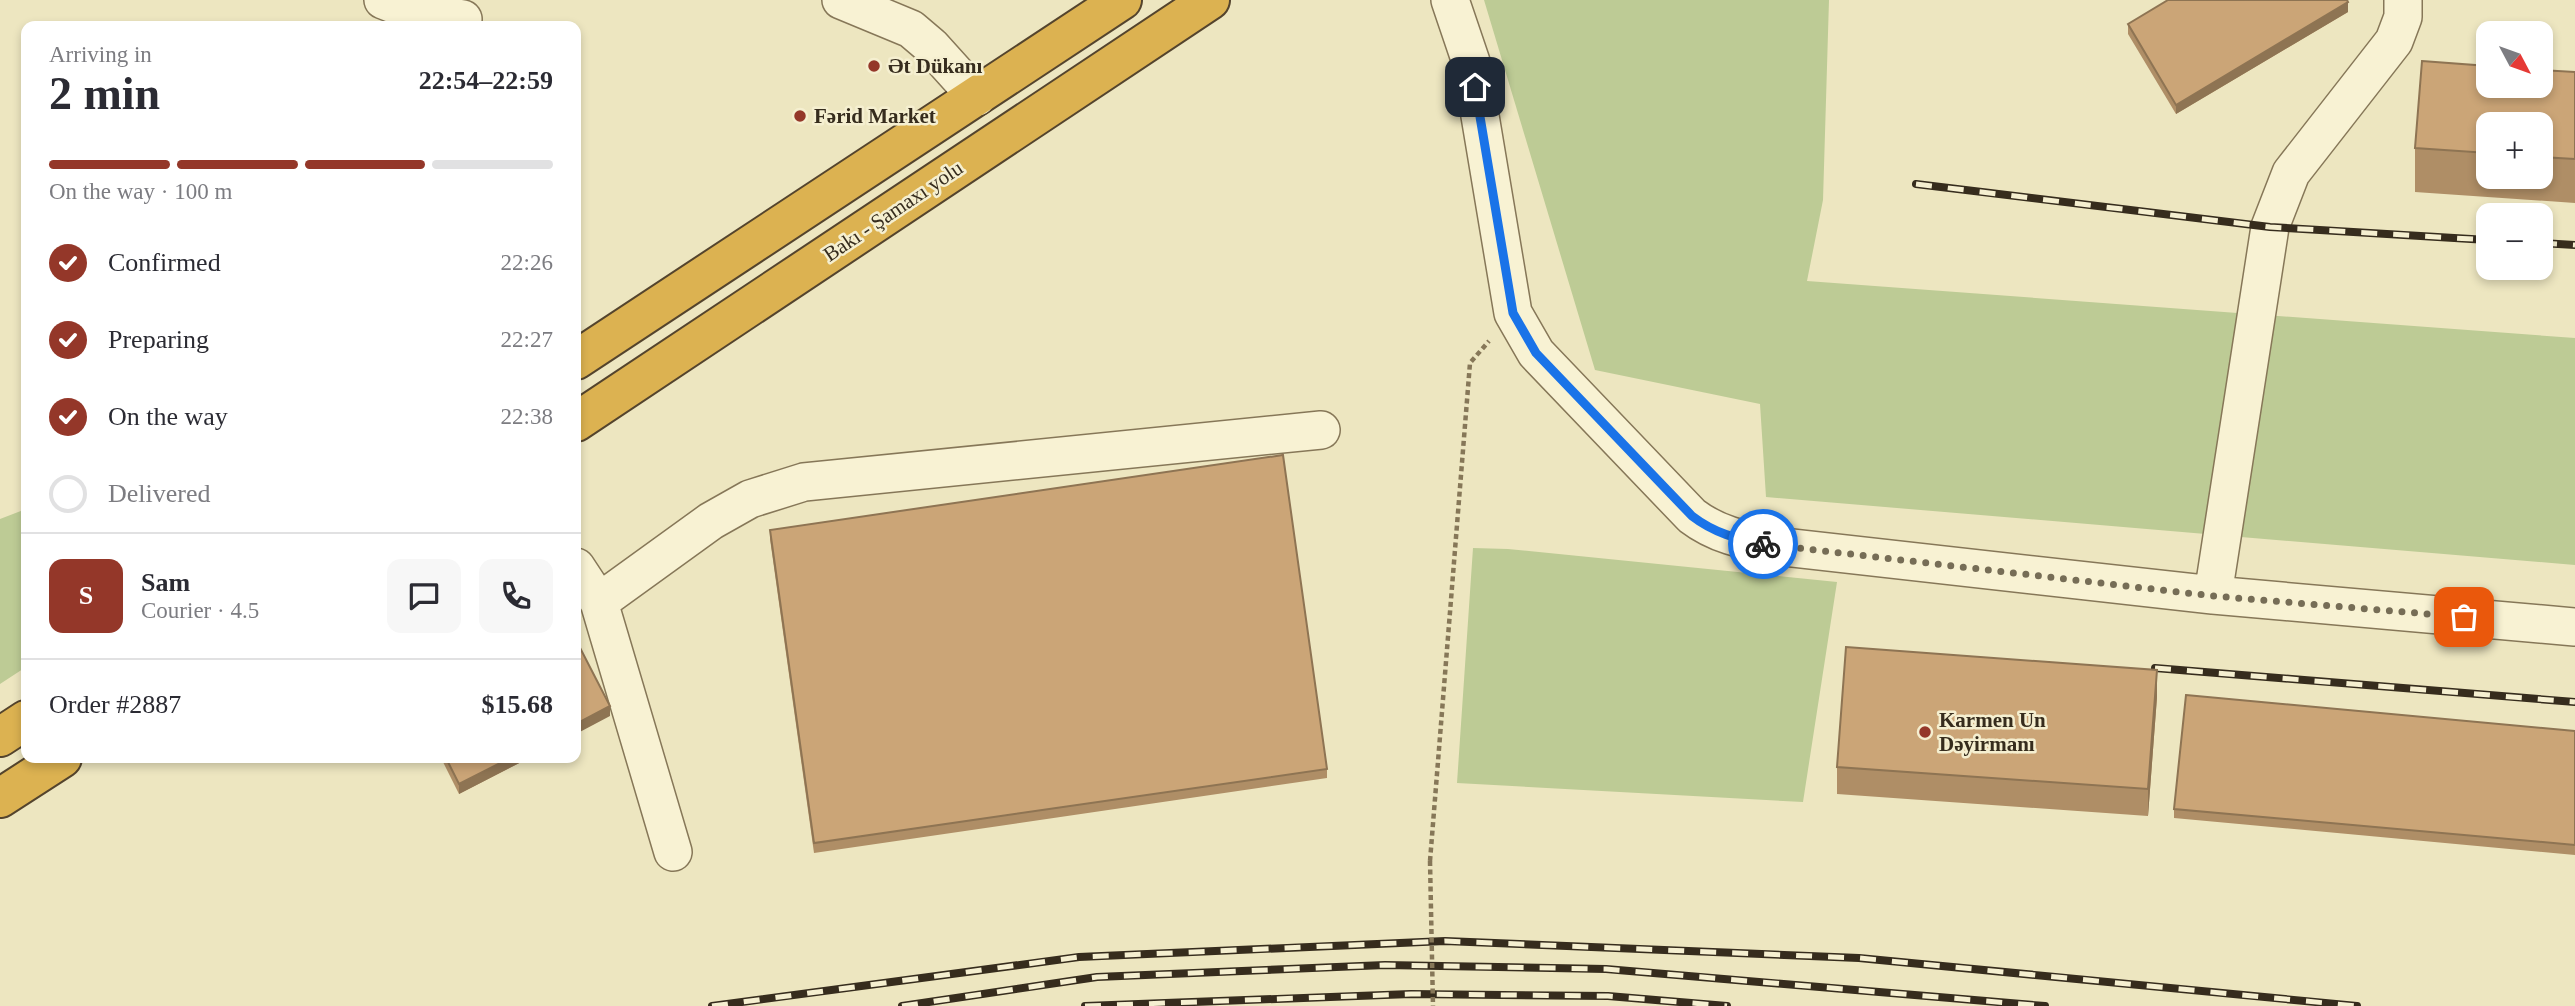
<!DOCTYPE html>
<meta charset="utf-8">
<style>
:root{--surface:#fff;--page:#f7f7f7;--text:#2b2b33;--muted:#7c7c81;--line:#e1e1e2;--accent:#943729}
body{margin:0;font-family:"Times New Roman",serif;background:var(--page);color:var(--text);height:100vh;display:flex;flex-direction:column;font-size:26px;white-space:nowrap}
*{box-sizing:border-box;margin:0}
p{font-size:23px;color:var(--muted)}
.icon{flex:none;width:38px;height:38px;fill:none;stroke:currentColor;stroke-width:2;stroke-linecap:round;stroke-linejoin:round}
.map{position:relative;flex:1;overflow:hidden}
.sheet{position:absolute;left:21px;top:21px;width:560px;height:742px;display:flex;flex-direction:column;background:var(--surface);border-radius:14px;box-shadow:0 4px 10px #0003}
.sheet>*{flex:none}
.needle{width:46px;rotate:131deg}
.fabs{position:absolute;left:2476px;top:21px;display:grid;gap:14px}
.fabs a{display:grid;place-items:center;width:77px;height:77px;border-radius:14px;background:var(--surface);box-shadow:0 4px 10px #0003;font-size:35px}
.pin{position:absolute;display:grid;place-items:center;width:60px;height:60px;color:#fff;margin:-30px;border-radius:14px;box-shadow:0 4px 10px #0006}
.courier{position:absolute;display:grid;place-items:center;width:70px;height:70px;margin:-35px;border:5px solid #1a73e8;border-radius:50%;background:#fff;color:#222;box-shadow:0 2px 9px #0007}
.headline em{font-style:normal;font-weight:700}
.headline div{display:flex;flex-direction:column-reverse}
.headline{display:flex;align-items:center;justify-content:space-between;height:119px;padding:0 28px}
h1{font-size:46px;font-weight:700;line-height:52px}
.bar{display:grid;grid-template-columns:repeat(4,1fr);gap:10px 7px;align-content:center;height:84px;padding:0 28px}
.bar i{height:9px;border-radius:5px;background:var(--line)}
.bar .current{background:var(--accent)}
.bar p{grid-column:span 4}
.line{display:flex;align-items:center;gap:18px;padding:0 28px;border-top:2px solid var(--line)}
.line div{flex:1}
.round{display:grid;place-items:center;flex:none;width:74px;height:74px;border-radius:14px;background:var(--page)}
ol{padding:0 28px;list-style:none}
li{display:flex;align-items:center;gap:21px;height:77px}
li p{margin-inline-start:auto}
li .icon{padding:7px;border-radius:50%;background:var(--accent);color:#fff;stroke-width:4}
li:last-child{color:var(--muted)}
li i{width:38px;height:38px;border:4px solid var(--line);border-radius:50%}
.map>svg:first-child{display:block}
.green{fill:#bdcb95}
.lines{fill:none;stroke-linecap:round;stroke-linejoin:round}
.minor-casing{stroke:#867758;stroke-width:40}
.highway-casing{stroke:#54442d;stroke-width:42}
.path{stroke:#867758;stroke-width:4.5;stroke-dasharray:5 3.5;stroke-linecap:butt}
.minor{stroke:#f8f2d3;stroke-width:37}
.highway{stroke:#dcb251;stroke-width:38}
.rail-casing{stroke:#362c1d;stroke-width:8}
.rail{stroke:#f5efd0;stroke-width:5;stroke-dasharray:16;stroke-linecap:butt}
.path-bridge{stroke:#867758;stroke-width:4.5;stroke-dasharray:5 3.5;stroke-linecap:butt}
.wall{fill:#af8e66;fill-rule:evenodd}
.shaded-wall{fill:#8e7453}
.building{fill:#cba577;stroke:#8e7453;stroke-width:2}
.done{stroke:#766d56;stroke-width:7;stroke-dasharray:0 12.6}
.route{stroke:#1a73e8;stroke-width:9}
.poi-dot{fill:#943729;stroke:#f5efd0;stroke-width:2.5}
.labels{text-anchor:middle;stroke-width:5;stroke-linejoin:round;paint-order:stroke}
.poi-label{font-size:21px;font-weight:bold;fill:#362c1d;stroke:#f5efd0;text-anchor:start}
.street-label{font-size:21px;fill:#362c1d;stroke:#f5efd0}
</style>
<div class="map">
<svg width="2575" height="1006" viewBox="0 0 2575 1006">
<rect width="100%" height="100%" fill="#ede6c0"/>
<!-- green -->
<path class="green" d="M1484,0H1829L1823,200L1807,281L2575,338V565L1766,497L1760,404L1595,370Z
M26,509V667L0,684V519Z
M1473,548L1508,549L1837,582L1803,802L1457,783Z"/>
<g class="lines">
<!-- minor casing -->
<g class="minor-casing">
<path id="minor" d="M383,0L406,9L463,19
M841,0L911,29L931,46L977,97
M1450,0L1471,62L1513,313L1536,353L1692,516C1717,535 1744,540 1774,546L2213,595L2575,627
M576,567L599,602L673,852
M2213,595L2270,227L2291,173L2394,41L2403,17V0
M599,602L711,521L750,499L804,482L1321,430"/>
</g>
<!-- highway casing -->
<g class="highway-casing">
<path id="highway" d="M576,360L1122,0
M576,422L1210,0
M0,737L26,720
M0,798L62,758"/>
</g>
<!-- path -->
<path class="path" d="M1430,861L1470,363L1489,341"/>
<!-- minor -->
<use href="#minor" class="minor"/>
<!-- highway -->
<use href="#highway" class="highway"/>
<!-- rail casing -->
<g class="rail-casing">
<path id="rail" d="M1916,184L2270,227L2488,240
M2541,243L2575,245
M2155,668L2575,702
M712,1006L1079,957L1445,941L1859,958L2357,1006
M902,1006L1097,977L1385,965L1606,969L2045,1006
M1085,1006L1411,994L1608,996L1727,1006"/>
</g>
<!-- rail -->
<use href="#rail" class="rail"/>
<!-- path-bridge -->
<path class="path-bridge" d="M1430,861L1433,1006"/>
</g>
<!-- wall -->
<path class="wall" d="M2348,12L2176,114L2128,34V24Z
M2575,72V203L2415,192V148ZM2488,124H2541V177H2488Z
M770,530L1327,769V778L814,853L770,539Z
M2157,697L2148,816L1837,794V767Z
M2575,731V855L2174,818V809Z
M441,758H529L459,794Z"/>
<!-- shaded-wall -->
<path class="shaded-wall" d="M2348,2V12L2176,114V105Z
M2157,670V697L2148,816V789Z
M610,706V716L576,734V724Z
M510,758H529L459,794V784Z"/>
<!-- building -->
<path class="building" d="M2168,0H2347L2348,2L2176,105L2128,24Z
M2422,61L2488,66V86H2541V70L2575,72V159L2541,157V124H2488V153L2415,148Z
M1283,455L1327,769L814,843L770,530Z
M576,640L610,706L576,724Z
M1846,647L2157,670L2148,789L1837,767Z
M2186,695L2575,731V845L2174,809Z
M446,758H510L459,784Z"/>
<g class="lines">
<!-- done -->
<path class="done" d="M1763,544L2213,596L2464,617"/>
<!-- route -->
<path class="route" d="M1475,87L1513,313L1536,353L1692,516C1714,533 1737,539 1763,544"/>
</g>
<!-- markers -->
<g class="poi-dot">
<circle cx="874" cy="66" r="7"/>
<circle cx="800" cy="116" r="7"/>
<circle cx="1925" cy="732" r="7"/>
</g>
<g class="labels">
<!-- poi labels -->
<g class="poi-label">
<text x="888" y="73">Ət Dükanı</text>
<text x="814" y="123">Fərid Market</text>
<text x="1939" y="727">Karmen Un<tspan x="1939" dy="24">Dəyirmanı</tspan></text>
</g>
<!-- street labels -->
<g class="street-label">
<text transform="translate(893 211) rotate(-34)" y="7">Bakı - Şamaxı yolu</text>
</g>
</g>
</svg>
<div class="fabs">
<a><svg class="needle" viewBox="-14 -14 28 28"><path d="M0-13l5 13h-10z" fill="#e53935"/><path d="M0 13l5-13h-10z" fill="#7c7c81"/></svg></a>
<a>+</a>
<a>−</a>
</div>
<div class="pin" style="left:2464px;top:617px;background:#ea580c"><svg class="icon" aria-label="bag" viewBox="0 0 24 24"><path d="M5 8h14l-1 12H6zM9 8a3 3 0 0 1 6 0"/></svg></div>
<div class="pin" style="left:1475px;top:87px;background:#1f2937"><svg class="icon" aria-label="home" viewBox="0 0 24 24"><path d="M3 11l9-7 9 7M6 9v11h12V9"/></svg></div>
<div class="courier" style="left:1763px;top:544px"><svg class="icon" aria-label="bike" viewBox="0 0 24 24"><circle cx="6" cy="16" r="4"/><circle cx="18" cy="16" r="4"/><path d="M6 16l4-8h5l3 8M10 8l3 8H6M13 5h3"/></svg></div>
<section class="sheet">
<div class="headline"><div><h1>2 min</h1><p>Arriving in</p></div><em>22:54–22:59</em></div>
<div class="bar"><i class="current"></i><i class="current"></i><i class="current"></i><i></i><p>On the way · 100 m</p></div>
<ol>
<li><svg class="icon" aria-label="check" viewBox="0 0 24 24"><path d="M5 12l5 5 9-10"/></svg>Confirmed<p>22:26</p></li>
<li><svg class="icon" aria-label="check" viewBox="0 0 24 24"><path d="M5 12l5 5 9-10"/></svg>Preparing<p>22:27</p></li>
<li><svg class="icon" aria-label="check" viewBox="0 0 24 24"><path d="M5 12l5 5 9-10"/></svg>On the way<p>22:38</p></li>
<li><i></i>Delivered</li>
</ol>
<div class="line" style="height:126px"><b class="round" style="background:var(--accent);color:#fff">S</b><div><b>Sam</b><p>Courier · 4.5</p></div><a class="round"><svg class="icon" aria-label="chat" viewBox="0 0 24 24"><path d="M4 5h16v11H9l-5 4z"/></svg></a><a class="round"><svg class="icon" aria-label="phone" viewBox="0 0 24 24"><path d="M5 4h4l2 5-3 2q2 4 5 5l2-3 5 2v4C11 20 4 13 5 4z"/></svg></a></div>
<div class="line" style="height:91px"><div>Order #2887</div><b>$15.68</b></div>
</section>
</div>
